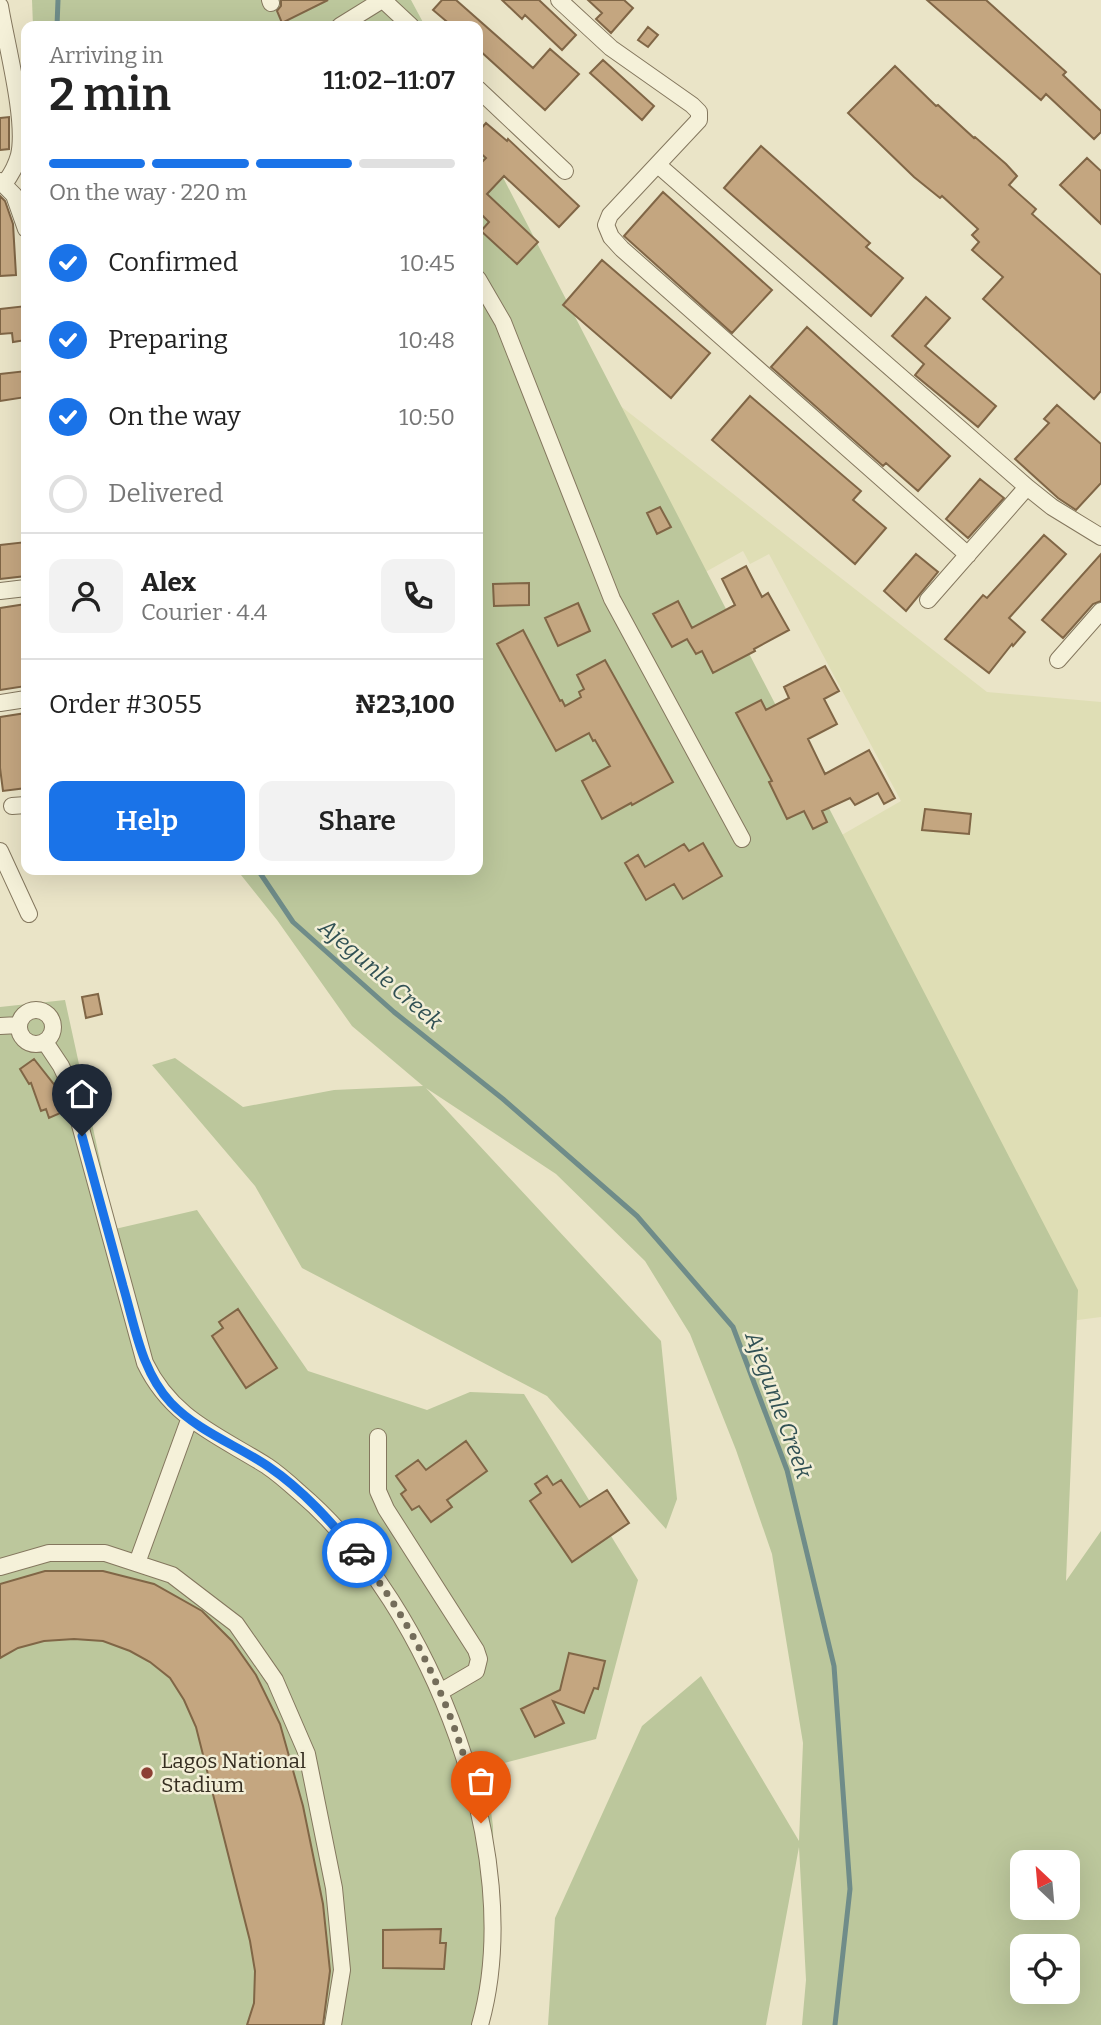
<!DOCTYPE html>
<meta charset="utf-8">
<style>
:root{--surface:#fff;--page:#f2f2f2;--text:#222;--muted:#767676;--line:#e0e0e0;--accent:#1a73e8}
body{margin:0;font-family:Bitter,serif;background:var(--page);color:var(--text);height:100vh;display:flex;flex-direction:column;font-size:26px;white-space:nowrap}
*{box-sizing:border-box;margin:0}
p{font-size:23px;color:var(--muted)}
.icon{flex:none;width:38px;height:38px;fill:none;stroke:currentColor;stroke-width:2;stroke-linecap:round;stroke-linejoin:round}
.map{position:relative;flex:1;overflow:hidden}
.details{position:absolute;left:21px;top:21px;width:462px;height:854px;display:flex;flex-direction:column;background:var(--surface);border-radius:14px;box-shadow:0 7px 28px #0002}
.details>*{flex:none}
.needle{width:46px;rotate:334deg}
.fabs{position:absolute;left:1010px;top:1850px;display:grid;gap:14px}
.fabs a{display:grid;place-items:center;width:70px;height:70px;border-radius:14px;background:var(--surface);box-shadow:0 7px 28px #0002;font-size:35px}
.pin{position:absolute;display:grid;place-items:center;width:60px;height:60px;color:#fff;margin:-72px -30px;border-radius:50% 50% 50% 0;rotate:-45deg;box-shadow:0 0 7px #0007}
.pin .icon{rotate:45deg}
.courier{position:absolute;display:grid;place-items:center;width:70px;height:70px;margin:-35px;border:5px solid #1a73e8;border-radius:50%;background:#fff;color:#222;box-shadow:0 2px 9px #0007}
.summary em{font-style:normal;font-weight:600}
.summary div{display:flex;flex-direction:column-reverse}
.summary{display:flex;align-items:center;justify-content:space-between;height:119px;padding:0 28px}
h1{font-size:46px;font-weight:600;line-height:52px}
.bar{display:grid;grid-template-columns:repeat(4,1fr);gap:10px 7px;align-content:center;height:84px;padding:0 28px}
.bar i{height:9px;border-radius:5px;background:var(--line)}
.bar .current{background:var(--accent)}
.bar p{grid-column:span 4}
.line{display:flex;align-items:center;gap:18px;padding:0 28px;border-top:2px solid var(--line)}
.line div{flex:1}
.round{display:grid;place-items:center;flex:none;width:74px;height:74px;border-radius:14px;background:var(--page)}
ol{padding:0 28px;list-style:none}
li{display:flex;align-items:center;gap:21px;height:77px}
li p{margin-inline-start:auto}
li .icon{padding:7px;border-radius:50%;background:var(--accent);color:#fff;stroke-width:4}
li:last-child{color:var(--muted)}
li i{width:38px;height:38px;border:4px solid var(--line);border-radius:50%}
.cta{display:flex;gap:14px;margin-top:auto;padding:14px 28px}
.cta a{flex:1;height:80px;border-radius:14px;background:var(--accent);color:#fff;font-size:28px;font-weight:600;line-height:80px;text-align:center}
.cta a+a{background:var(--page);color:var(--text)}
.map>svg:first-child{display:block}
.farmland{fill:#dfdeb5;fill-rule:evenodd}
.green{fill:#bcc79c;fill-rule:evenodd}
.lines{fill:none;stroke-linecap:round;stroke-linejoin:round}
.stream{stroke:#6f8c89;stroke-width:5}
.building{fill:#c4a680;stroke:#806646;stroke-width:2}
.minor-casing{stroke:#84775e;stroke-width:18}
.minor{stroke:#f5f1d9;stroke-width:16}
.done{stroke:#746d5a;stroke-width:7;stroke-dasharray:0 12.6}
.route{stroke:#1a73e8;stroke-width:9}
.poi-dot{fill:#8d4034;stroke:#f2eed6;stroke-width:2.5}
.labels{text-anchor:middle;stroke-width:5;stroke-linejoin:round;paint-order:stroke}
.poi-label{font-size:21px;fill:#352d20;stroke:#f2eed6;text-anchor:start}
.water-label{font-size:23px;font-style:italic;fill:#315154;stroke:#f2eed6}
</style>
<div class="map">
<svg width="1101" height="2025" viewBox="0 0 1101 2025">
<rect width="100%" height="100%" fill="#eae4c7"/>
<!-- farmland -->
<path class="farmland" d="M495,308L987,692L1101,702V1317L984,1332L478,870V332ZM743,551L750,564L769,554L901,801L659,940L607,627Z"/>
<!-- green -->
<path class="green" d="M32,0H411L425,26H33Z
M478,129L1078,1290L1066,1581L1101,1531V2025H802L806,1980L799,1847L766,2025H548L555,1918L642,1726L701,1676L799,1841L803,1743L772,1554L736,1450L690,1334L645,1261L556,1174L426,1088L661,1341L677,1499L666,1529L547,1396L302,1268L255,1186L152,1065L175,1058L243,1107L334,1090L423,1086L352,1026L277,920L237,870H478ZM1022,1862H1068V1908H1022ZM1022,1946H1068V1992H1022Z
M65,1000L115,1229L197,1210L308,1371L427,1410L470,1392L524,1394L638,1580L596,1739L485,1768L493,1826L494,1915L482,2025H0V1007Z"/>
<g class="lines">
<!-- stream -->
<path class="stream" d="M57,26L58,0
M258,870L293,922L394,1012L503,1099L637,1216L733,1327L787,1470L834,1666L850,1889L835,2025"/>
</g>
<!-- building -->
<path class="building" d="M281,0H328L282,23L277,11L281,6Z
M442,0H456L533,68L550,49L579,74L545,110L478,49V26H452L433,10Z
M502,0H539L576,35L562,50L525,15L522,19Z
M588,0H624L633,8L611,33L596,19L602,13Z
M927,0H986L1066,72L1063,75L1101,111V132L1094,139L1046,94L1041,100Z
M648,27L658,35L648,47L638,40Z
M603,60L654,106L642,120L590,73Z
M895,66L936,106L938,105L974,138L975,137L1006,164L1017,176L1009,185L1036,209L1032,214L1101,275V391L1094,399L983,299L1003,277L972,250L979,242L972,235L978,229L942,196L940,198L914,177L848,113Z
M9,117V149L0,150V118Z
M486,123L507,141L508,139L579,206L559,227L504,176L487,194L538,242L517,264L481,231L489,222L478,211V166L486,158L478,151V132Z
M761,146L870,243L866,247L903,278L871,316L724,188Z
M1087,158L1101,171V224L1060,185Z
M663,192L772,290L732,333L624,236Z
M0,196L5,201L13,224L16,275L0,276Z
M602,260L710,353L671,398L563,305Z
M926,297L950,318L925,346L996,406L978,427L915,375L924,364L892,336Z
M26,306V340L13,342L12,333L0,334V309Z
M807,327L950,456L918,491L886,463L883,466L771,367Z
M26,371V397L0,401V374Z
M750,396L861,491L853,500L886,528L855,564L712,440Z
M1057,405L1101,444V483L1076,510L1058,498L1015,459L1049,423L1044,419Z
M980,479L1004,498L968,538L946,519Z
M660,507L671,527L657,534L647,513Z
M1044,535L1066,554L1009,618L1025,632L1013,646L1012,644L989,673L945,639L983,595L987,598Z
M26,542V576L0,579V545Z
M916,554L938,572L906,611L884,591Z
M1101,554V601L1093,604L1063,638L1042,620Z
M746,566L762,597L768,593L789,630L754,649L755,651L713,673L702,651L696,654L687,639L672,647L653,614L678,601L692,628L735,605L722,579Z
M529,583V605L494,606L493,584Z
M578,603L590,631L558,646L545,618Z
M26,604V686L0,690V608Z
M523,630L560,701L562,700L565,706L581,697L579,692L584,689L577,675L605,660L673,782L632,805L631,803L602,819L582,781L610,766L595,740L593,741L589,733L556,751L497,644Z
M825,666L839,691L824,699L837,724L808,739L825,774L869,750L895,798L884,804L878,793L855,805L850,798L822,811L827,822L813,829L804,811L787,819L769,782L772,781L736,713L761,700L766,710L789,698L784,687Z
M26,713V788L3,791L0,768V717Z
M925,809L971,814L969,834L922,830Z
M703,843L722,876L683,899L674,884L646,900L625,863L638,855L645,867L684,844L689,851Z
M98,994L102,1014L86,1018L82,997Z
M34,1059L56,1087L65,1111L49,1118L46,1109L41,1111L31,1083L29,1084L20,1069Z
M238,1309L277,1368L246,1388L212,1336L223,1328L219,1322Z
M466,1441L487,1471L447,1500L452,1507L431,1522L419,1506L412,1510L401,1494L406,1490L396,1476L418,1460L426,1470Z
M547,1476L553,1485L561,1480L580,1507L607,1490L629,1523L572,1562L530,1501L541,1493L535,1484Z
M45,1571H103L154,1584L202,1611L232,1641L256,1675L280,1724L303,1806L323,1904L330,1971L323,2025H247L254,2003L255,1971L250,1941L196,1727L184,1700L170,1678L150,1662L130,1651L103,1641L74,1639L44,1641L18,1648L0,1658V1584Z
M569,1653L605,1661L598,1689L594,1688L584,1713L553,1701L564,1723L535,1737L521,1709L560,1690Z
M441,1929L440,1943H446L444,1969L383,1968V1930Z"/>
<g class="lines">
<!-- minor casing -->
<g class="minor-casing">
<path id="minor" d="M270,0L271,3
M383,0L411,26
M559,0L611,48L692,105L699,112V120L610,215L606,225L611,237L622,249L968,555
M0,6C6,43 27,121 19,155C16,166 11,175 4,184
M340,26L382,0
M478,89L565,171
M658,165L1027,487L1052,507L1101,537
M0,181L14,195L26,229
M478,279L503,322L612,599L742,839
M0,591L26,588
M928,600L1027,487
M1058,660L1101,611
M0,703L26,699
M12,806L26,805
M0,851L29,914
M19 1027a17 17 0 1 1 34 0a17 17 0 1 1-34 0Z
M0,1026L19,1025
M45,1042L61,1066L68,1081L145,1363C172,1419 218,1435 267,1466C279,1474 290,1484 300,1493C432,1605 528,1856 480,2025
M378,1437V1491L386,1509L476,1650L479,1659L476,1671L440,1692
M137,1563L189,1420
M0,1567L49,1553H105L172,1575L236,1624L275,1680L307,1754L334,1888L342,1970L333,2025"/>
</g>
<!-- minor -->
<use href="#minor" class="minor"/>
</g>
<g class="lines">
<!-- done -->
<path class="done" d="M357,1553C419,1629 462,1727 481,1823"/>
<!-- route -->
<path class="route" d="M82,1136C96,1186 109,1236 123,1286C135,1326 141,1371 171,1403C199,1432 237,1445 269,1467C303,1490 331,1522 357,1553"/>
</g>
<!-- markers -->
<circle class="poi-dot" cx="147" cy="1773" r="7"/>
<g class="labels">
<!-- poi labels -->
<g class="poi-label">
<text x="161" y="1768">Lagos National<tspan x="161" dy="24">Stadium</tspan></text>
</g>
<!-- water labels -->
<g class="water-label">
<text transform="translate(381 974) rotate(41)" y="8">Ajegunle Creek</text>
<text transform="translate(779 1405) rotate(70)" y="8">Ajegunle Creek</text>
</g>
</g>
</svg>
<div class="fabs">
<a><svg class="needle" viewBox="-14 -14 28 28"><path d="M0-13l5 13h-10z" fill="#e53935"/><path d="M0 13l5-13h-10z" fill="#767676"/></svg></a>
<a><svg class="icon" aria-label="locate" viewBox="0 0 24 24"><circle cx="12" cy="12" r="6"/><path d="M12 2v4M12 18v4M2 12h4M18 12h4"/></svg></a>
</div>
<div class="pin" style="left:481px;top:1823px;background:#ea580c"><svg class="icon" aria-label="bag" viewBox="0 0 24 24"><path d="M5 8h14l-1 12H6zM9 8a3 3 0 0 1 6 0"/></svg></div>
<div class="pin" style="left:82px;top:1136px;background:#1f2937"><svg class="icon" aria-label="home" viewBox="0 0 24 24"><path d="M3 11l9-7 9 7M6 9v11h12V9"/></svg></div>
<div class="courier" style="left:357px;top:1553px"><svg class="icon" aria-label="car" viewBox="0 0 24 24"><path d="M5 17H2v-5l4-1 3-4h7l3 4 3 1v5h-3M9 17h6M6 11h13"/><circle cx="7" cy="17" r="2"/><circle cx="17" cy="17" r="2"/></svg></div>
<section class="details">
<div class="summary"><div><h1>2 min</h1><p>Arriving in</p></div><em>11:02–11:07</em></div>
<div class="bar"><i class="current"></i><i class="current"></i><i class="current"></i><i></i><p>On the way · 220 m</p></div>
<ol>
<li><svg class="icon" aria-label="check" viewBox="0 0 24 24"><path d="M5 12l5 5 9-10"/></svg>Confirmed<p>10:45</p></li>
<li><svg class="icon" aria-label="check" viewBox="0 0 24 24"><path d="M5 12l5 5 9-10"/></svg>Preparing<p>10:48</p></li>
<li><svg class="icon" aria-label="check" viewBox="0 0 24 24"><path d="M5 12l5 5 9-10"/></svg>On the way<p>10:50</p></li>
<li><i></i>Delivered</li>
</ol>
<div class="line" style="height:126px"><a class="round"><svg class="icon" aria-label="person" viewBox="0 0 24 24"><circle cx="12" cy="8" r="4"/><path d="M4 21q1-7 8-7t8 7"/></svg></a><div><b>Alex</b><p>Courier · 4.4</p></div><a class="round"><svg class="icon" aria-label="phone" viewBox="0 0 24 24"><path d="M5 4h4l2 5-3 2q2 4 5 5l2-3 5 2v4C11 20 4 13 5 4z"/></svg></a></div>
<div class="line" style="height:91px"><div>Order #3055</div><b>₦23,100</b></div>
<div class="cta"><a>Help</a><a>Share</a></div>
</section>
</div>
